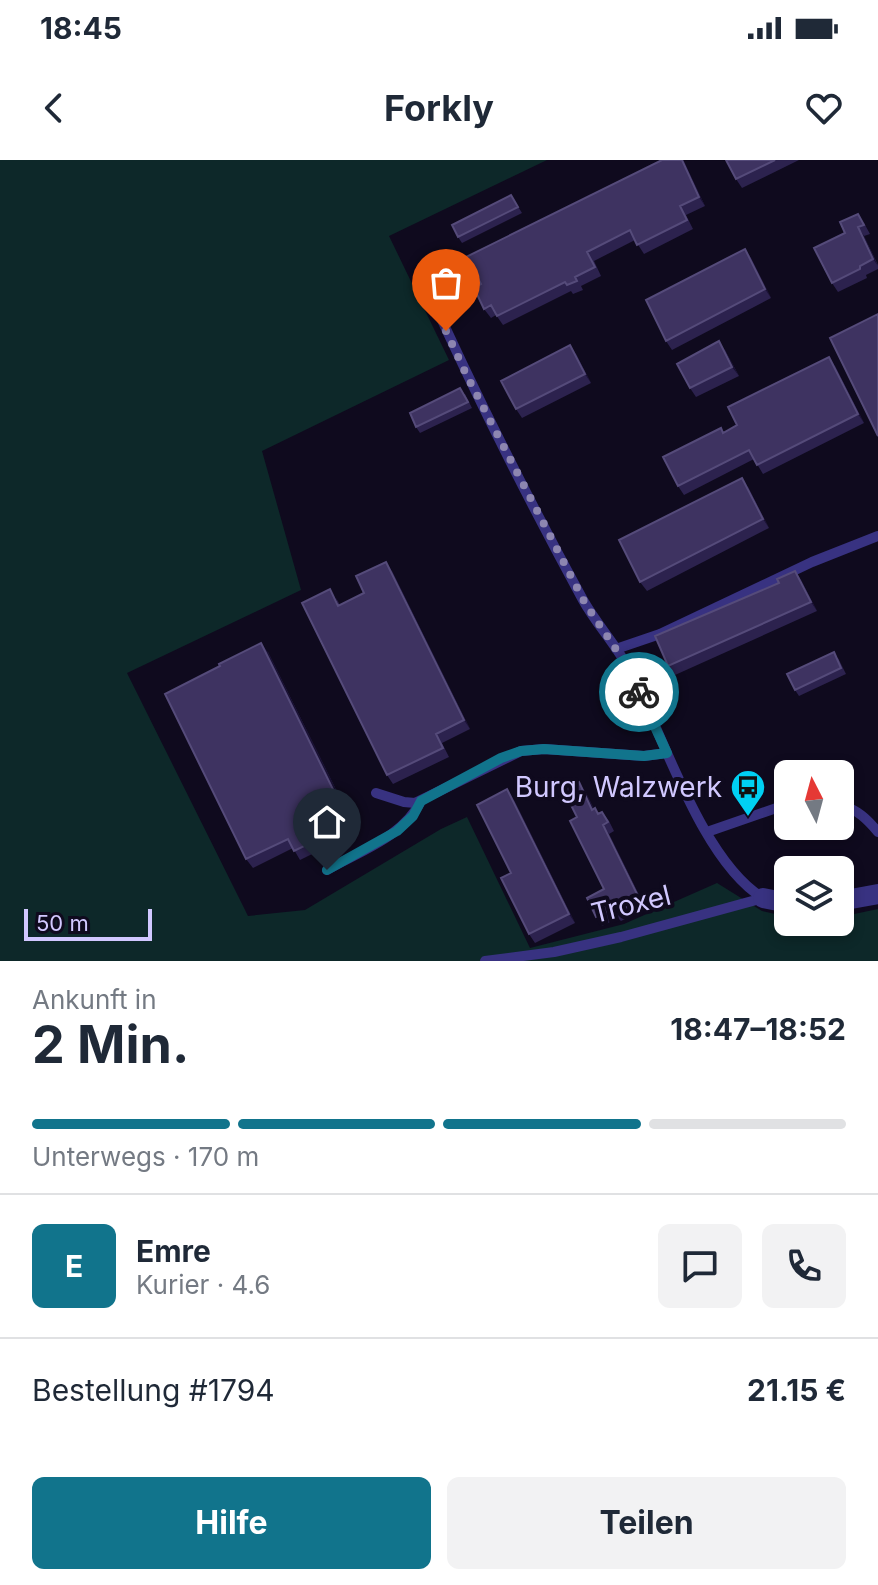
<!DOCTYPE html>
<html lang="de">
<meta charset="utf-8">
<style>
:root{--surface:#fff;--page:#f2f2f3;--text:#1f2937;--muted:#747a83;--line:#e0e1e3;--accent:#11748c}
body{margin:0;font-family:Inter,sans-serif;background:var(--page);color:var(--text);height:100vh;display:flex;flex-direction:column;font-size:30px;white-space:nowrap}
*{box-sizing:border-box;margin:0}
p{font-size:26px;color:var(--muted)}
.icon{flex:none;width:44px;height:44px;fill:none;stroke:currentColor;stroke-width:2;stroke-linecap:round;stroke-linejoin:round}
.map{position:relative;height:801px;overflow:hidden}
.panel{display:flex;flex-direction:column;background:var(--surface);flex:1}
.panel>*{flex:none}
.needle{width:52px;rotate:354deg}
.tools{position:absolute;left:774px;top:600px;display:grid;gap:16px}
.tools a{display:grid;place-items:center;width:80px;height:80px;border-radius:12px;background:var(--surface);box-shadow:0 4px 12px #0003;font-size:40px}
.scale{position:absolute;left:24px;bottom:20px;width:128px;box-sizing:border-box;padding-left:8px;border:4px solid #d1c8ff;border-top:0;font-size:22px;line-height:28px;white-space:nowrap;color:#d1c8ff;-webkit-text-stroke:6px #0f0a1e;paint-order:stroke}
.pin{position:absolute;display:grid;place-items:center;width:68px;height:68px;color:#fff;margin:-82px -34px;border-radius:50% 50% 50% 0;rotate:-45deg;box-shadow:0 0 8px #0007}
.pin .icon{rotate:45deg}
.courier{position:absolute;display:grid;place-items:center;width:80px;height:80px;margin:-40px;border:6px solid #11748c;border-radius:50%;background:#fff;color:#222;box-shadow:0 2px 10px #0007}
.summary em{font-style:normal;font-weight:700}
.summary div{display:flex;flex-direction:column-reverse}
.summary{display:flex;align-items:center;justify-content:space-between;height:136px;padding:0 32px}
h1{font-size:52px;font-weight:700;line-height:60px}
.bar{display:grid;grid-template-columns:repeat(4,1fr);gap:12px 8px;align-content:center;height:96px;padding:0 32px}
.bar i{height:10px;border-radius:6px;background:var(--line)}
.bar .current{background:var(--accent)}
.bar p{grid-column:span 4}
.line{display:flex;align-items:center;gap:20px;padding:0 32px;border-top:2px solid var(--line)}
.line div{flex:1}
.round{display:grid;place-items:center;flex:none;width:84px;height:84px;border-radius:12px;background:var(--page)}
.primary-button{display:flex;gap:16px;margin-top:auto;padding:16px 32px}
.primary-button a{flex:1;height:92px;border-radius:12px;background:var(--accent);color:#fff;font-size:32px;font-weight:700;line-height:92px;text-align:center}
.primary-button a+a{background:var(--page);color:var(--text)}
.status{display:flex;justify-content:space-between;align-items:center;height:56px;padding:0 40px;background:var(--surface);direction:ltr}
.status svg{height:22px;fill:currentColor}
header{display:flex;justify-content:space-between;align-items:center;height:104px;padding:0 32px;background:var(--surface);font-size:36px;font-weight:700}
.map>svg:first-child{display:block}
.green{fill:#0d2829}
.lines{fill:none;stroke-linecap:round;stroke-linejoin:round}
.service{stroke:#383281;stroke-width:10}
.minor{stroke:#383281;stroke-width:20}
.wall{fill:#2c224e}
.shaded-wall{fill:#191133}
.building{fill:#3e3361;stroke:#554b7a;stroke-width:2}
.done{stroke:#8d86b0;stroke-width:8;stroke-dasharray:0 14.4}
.route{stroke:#11748c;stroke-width:10}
.labels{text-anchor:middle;stroke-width:8;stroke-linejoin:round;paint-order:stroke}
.poi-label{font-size:28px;fill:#d1c8ff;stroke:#0f0a1e;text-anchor:end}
.street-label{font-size:28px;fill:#d1c8ff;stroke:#0f0a1e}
</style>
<div class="status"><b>18:45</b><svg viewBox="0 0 49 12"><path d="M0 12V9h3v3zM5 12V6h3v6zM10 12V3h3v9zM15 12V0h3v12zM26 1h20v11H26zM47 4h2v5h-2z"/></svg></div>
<header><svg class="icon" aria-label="back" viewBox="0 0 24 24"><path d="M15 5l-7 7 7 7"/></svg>Forkly<svg class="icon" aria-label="heart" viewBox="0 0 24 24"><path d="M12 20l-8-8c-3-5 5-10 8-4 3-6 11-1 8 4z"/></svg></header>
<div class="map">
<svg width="878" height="801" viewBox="0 0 878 801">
<rect width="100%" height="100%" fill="#0f0a1e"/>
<!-- green -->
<path class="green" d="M0,0H547L389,76L449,200L262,291L301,430L127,513L248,756L305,750L441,669L467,657L530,788L624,764L717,723L762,751L788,757V762H840V757L878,749V801H0Z"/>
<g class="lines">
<!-- service -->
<path class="service" d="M426,125C474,232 527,337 583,440C597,465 617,486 630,511C663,575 702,701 763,738
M616,489L660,474L812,402L878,376
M376,633L404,642L415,643L521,591L544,589L644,596L667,593
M840,645C857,649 867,659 878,672
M707,672L788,644
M327,710C360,691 403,677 421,641
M485,801L554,792L621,777L763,738"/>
<!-- minor -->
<path class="minor" d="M763,738L788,743
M840,741L878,734"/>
</g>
<!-- wall -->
<path class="wall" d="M662,0H683L705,46L686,55L693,69L644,94L635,80L594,101L601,116L581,126L583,130L573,134L571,131L503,165L496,155L491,158L484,149L475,127L469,118Z
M726,0H799L742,28L736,19Z
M511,35L522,53L462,83L458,77Z
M864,63L870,74L864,76L878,105V109L866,115L867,118L838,132L832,123L845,73Z
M745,89L751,98L771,138L672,190L666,181Z
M725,190L739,216L696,237L690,228Z
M576,194L591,223L522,258L516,249Z
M835,206L864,263L763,314L754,299L684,335L678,326L721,268L724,272L737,265Z
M465,234L472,248L420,273L416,267Z
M748,327L769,368L647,431L640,422Z
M392,411L470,569L442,583L449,597L393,624L387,615L336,438L340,445L364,433Z
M795,411L801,420L817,451L675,515L668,506Z
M268,492L357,672L300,700L293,688L253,708L246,699Z
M838,498L846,514L799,536L795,530Z
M585,631L594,649L598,654L602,652L609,661L614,671L609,674L646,749L621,761L618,758L602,766L596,757L604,729Z
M513,638L575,763L535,783L529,774L511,713Z"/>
<!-- shaded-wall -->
<path class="shaded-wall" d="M682,0L684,1L705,46L699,37Z
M858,67L864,76L878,106L873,99Z
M745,89L751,98L771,138L765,129Z
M719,181L725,190L739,216L732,207Z
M570,185L576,194L591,223L585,214Z
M829,197L835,206L864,263L858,254Z
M742,318L748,327L769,368L763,359Z
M386,402L392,411L470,569L464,560Z
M795,411L801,420L817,451L811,442Z
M261,483L268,492L357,672L350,664Z
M579,622L585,631L599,659L592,650Z
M507,629L513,638L575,763L569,754Z
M603,665L609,674L646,749L640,740Z"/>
<!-- building -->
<path class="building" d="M662,0H682L699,37L680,46L687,60L637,85L630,70L587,92L595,107L575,117L577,121L567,125L565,122L497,156L491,145L484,149L474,128L481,124L476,114L469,118L460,100Z
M726,0H775L736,19Z
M511,35L518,47L458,77L452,65Z
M858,54L864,65L858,67L873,99L860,106V109L832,123L814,88L845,73L840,62Z
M745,89L765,129L666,181L646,140Z
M878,154V276L830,178Z
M719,181L732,207L690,228L677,204Z
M570,185L585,214L516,249L501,221Z
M829,197L858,254L757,305L749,290L678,326L663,297L721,268L723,273L737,265L728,247Z
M460,228L468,242L416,267L410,253Z
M742,318L763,359L640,422L619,380Z
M386,402L464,560L436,574L443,588L387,615L302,443L330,429L338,446L364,433L356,416Z
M795,411L811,442L668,506L655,476L779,423L777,419Z
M261,483L350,664L294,691L288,679L246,699L165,534L220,506L219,504Z
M834,492L841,508L795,530L787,514Z
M579,622L592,650L595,648L598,654L602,652L608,662L603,665L640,740L615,752L613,748L596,757L587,738L604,729L570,661L577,657L563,629Z
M507,629L569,754L529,774L501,718L511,713L477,645Z"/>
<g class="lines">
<!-- done -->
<path class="done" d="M446,171L467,216L585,443L629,509L639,532"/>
<!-- route -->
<path class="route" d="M327,710L397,671L413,656L421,641L501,598L521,591L544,589L644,596L667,593L639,532"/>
</g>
<!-- icons -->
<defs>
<g id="bus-pin" transform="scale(1.8)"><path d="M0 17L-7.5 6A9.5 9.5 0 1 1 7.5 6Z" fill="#00d0f3" stroke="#0f0a1e"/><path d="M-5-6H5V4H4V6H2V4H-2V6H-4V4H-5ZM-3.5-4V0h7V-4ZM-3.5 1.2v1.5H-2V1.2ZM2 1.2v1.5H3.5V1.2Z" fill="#111"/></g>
</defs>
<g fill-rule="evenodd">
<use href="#bus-pin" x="748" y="627"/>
</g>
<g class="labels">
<!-- poi labels -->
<g class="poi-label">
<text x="722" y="637">Burg, Walzwerk</text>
</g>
<!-- street labels -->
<g class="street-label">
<text transform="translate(631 744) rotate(-14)" y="10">Troxel</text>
</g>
</g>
</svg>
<div class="tools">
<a><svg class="needle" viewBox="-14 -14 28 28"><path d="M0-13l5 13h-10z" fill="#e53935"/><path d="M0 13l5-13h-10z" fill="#747a83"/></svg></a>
<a><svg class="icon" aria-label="layers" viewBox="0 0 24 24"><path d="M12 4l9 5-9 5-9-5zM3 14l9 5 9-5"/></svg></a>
</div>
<div class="scale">50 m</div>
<div class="pin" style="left:446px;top:171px;background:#ea580c"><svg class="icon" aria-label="bag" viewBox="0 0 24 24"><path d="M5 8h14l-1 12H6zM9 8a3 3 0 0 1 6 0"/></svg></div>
<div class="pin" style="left:327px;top:710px;background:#1f2937"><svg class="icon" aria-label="home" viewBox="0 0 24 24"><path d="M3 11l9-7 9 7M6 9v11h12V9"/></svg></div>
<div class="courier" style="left:639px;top:532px"><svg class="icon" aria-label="bike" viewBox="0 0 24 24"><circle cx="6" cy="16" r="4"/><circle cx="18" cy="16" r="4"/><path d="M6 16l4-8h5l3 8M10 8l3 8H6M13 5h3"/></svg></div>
</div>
<section class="panel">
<div class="summary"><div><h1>2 Min.</h1><p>Ankunft in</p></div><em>18:47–18:52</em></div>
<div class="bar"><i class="current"></i><i class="current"></i><i class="current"></i><i></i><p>Unterwegs · 170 m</p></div>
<div class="line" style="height:144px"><b class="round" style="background:var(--accent);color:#fff">E</b><div><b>Emre</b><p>Kurier · 4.6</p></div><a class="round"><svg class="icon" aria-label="chat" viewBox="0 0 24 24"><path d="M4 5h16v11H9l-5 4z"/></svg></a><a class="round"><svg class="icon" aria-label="phone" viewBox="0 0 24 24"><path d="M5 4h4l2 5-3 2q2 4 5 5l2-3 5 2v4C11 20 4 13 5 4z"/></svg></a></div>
<div class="line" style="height:104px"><div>Bestellung #1794</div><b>21.15 €</b></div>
<div class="primary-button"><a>Hilfe</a><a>Teilen</a></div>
</section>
